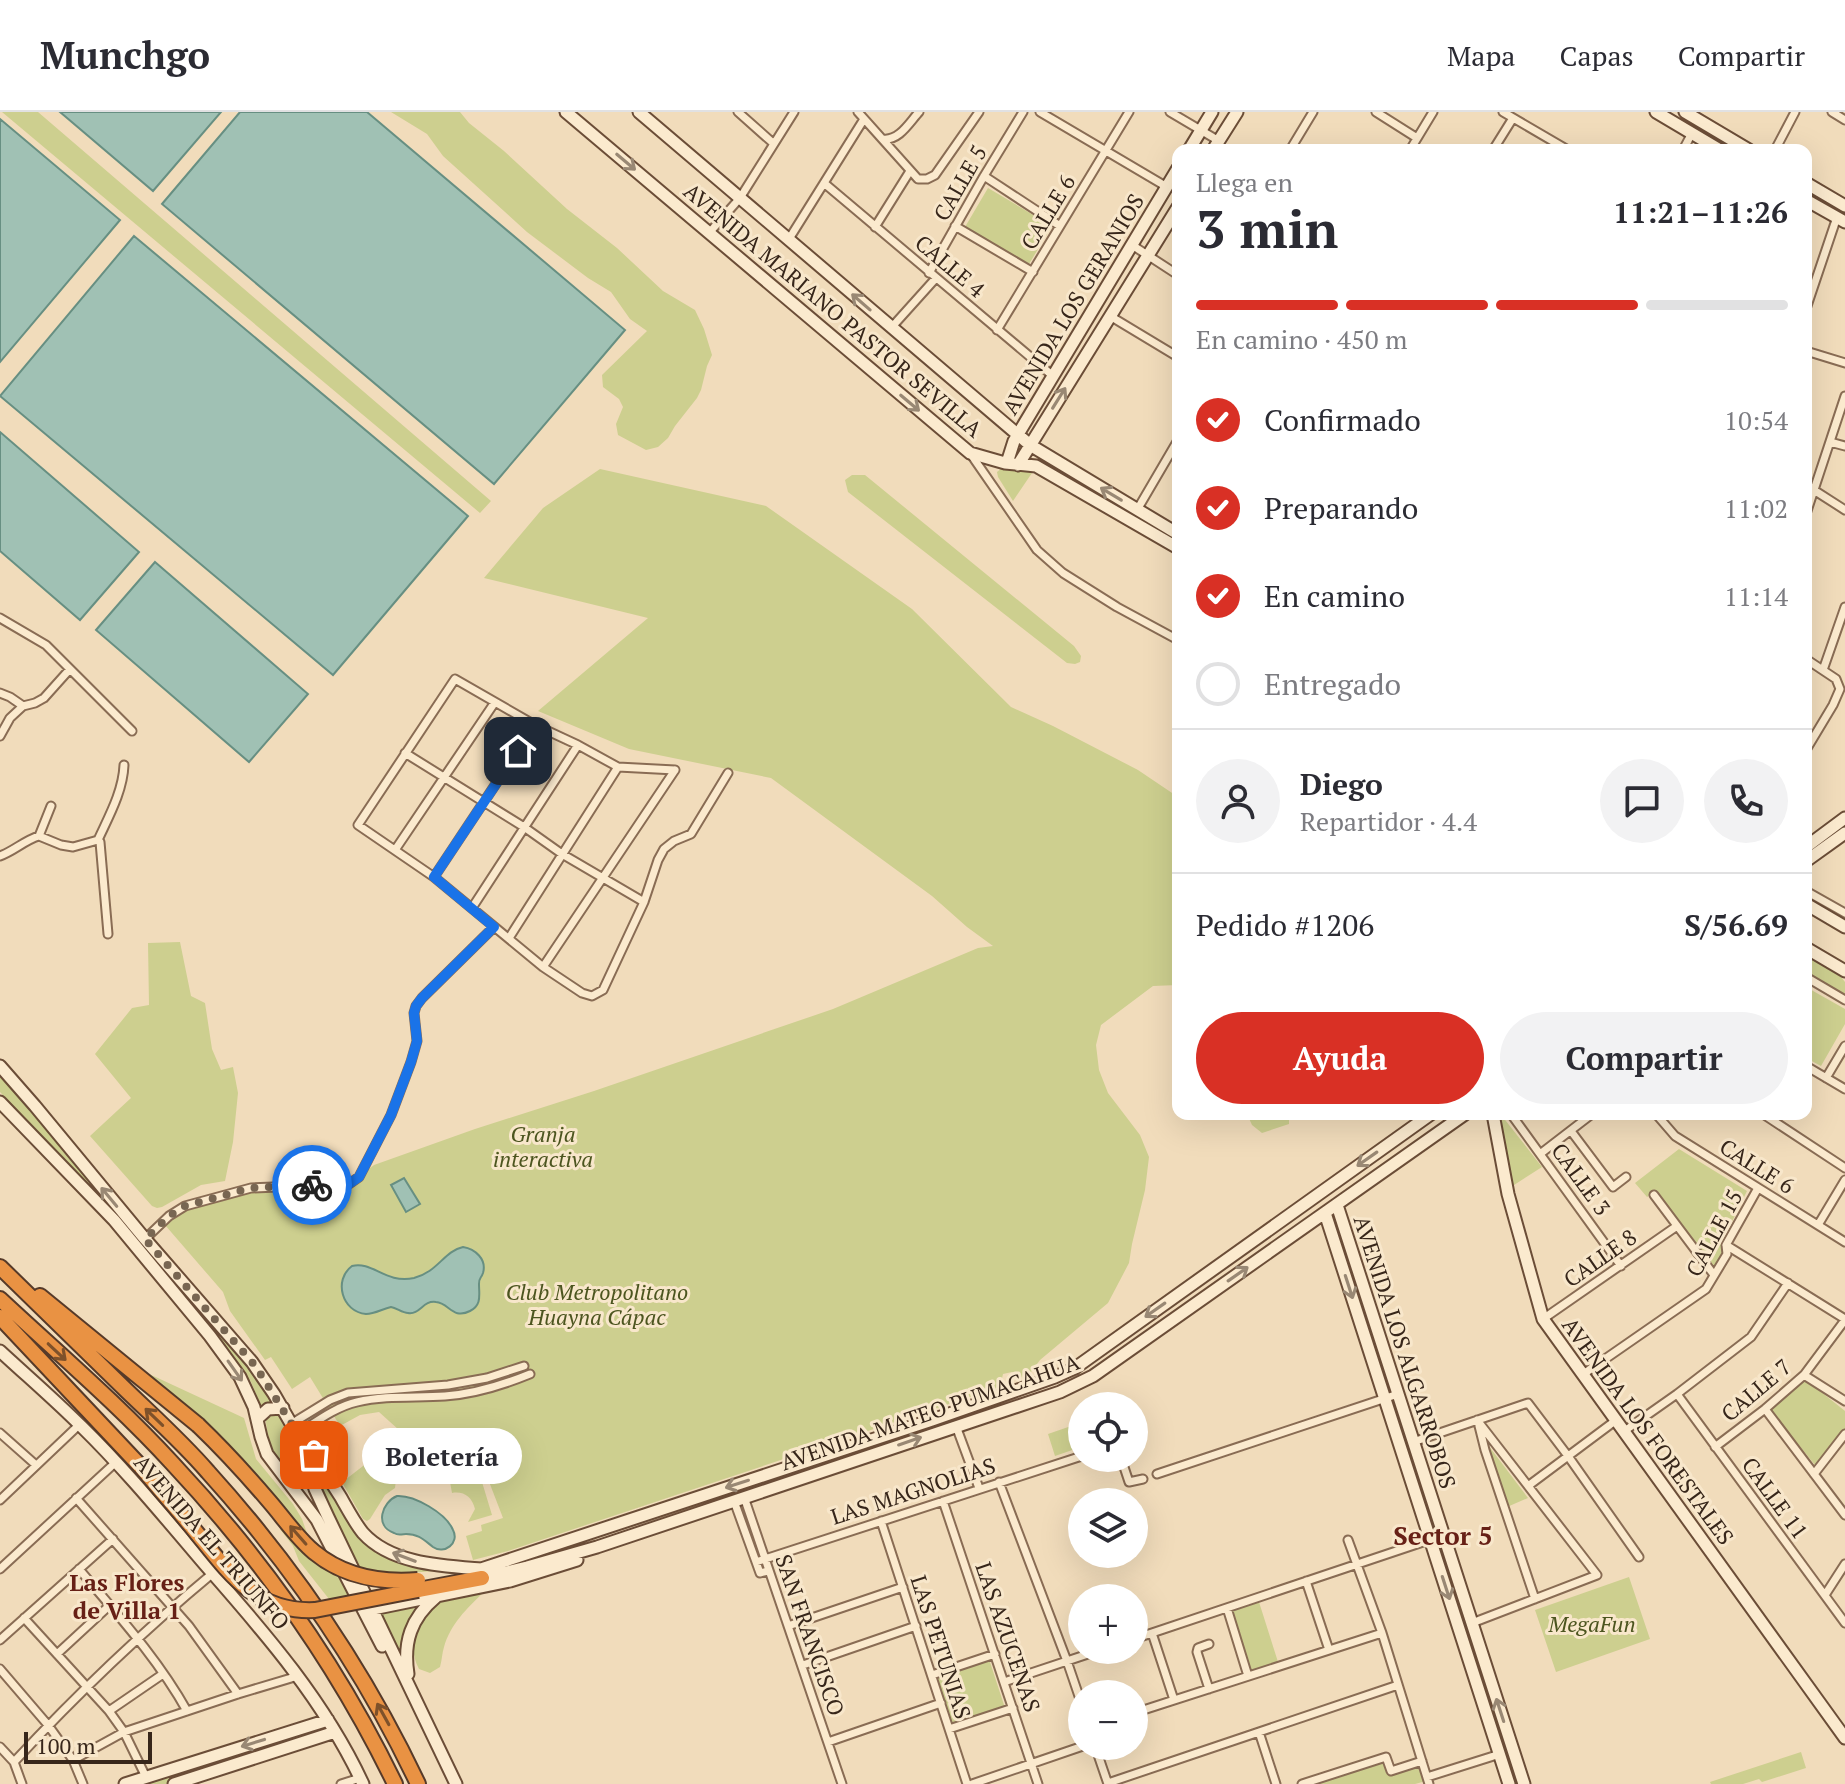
<!DOCTYPE html>
<html lang="es">
<meta charset="utf-8">
<style>
:root{--surface:#fff;--page:#f2f2f3;--text:#2b2b33;--muted:#7c7c81;--line:#e1e1e2;--accent:#d93025}
body{margin:0;font-family:"PT Serif",serif;background:var(--page);color:var(--text);height:100vh;display:flex;flex-direction:column;font-size:30px;white-space:nowrap}
*{box-sizing:border-box;margin:0}
p{font-size:26px;color:var(--muted)}
.icon{flex:none;width:44px;height:44px;fill:none;stroke:currentColor;stroke-width:2;stroke-linecap:round;stroke-linejoin:round}
.map{position:relative;flex:1;overflow:hidden}
.sheet{position:absolute;left:1172px;top:32px;width:640px;height:976px;display:flex;flex-direction:column;background:var(--surface);border-radius:16px;box-shadow:0 8px 32px #0002}
.sheet>*{flex:none}
.fabs{position:absolute;left:1068px;top:1280px;display:grid;gap:16px}
.fabs a{display:grid;place-items:center;width:80px;height:80px;border-radius:50%;background:var(--surface);box-shadow:0 8px 32px #0002;font-size:40px}
.scale{position:absolute;left:24px;bottom:20px;width:128px;box-sizing:border-box;padding-left:8px;border:4px solid #37261a;border-top:0;font-size:22px;line-height:28px;white-space:nowrap;color:#37261a;-webkit-text-stroke:6px #f8e7cb;paint-order:stroke}
.pin{position:absolute;display:grid;place-items:center;width:68px;height:68px;color:#fff;margin:-34px;border-radius:16px;box-shadow:0 4px 12px #0006}
.courier{position:absolute;display:grid;place-items:center;width:80px;height:80px;margin:-40px;border:6px solid #1a73e8;border-radius:50%;background:#fff;color:#222;box-shadow:0 2px 10px #0007}
.bubble{position:absolute;height:56px;border-radius:28px;background:var(--surface);box-shadow:0 8px 32px #0002;font-size:26px;font-weight:700;line-height:56px;text-align:center}
.summary em{font-style:normal;font-weight:700}
.summary div{display:flex;flex-direction:column-reverse}
.summary{display:flex;align-items:center;justify-content:space-between;height:136px;padding:0 24px}
h1{font-size:52px;font-weight:700;line-height:60px}
.bar{display:grid;grid-template-columns:repeat(4,1fr);gap:12px 8px;align-content:center;height:96px;padding:0 24px}
.bar i{height:10px;border-radius:6px;background:var(--line)}
.bar .selected{background:var(--accent)}
.bar p{grid-column:span 4}
.line{display:flex;align-items:center;gap:20px;padding:0 24px;border-top:2px solid var(--line)}
.line div{flex:1}
.round{display:grid;place-items:center;flex:none;width:84px;height:84px;border-radius:42px;background:var(--page)}
ol{padding:0 24px;list-style:none}
li{display:flex;align-items:center;gap:24px;height:88px}
li p{margin-inline-start:auto}
li .icon{padding:8px;border-radius:50%;background:var(--accent);color:#fff;stroke-width:4}
li:last-child{color:var(--muted)}
li i{width:44px;height:44px;border:4px solid var(--line);border-radius:50%}
.primary-button{display:flex;gap:16px;margin-top:auto;padding:16px 24px}
.primary-button a{flex:1;height:92px;border-radius:48px;background:var(--accent);color:#fff;font-size:32px;font-weight:700;line-height:92px;text-align:center}
.primary-button a+a{background:var(--page);color:var(--text)}
header{display:flex;align-items:center;gap:48px;box-sizing:border-box;height:112px;padding:0 40px;background:var(--surface);border-bottom:2px solid var(--line)}
header strong{font-size:38px}
nav{display:flex;gap:44px;margin-inline-start:auto;font-size:28px}
.map>svg:first-child{display:block}
.green{fill:#cdcf8f}
.water{fill:#a0c1b4;stroke:#678f82;stroke-width:2}
.lines{fill:none;stroke-linecap:round;stroke-linejoin:round}
.street-casing{stroke:#896c54;stroke-width:11}
.secondary-casing{stroke:#6b4d37;stroke-width:15}
.highway-casing{stroke:#563a29;stroke-width:18}
.street{stroke:#fbeace;stroke-width:7}
.secondary{stroke:#fbeace;stroke-width:11}
.highway{stroke:#e99243;stroke-width:14}
.highway-bridge-casing{stroke:#563a29;stroke-width:18;stroke-linecap:butt}
.highway-bridge{stroke:#e99243;stroke-width:14}
.oneway{stroke:#998874}
.oneway2{stroke:#7e512a}
.done{stroke:#786652;stroke-width:8;stroke-dasharray:0 14.4}
.route{stroke:#1a73e8;stroke-width:10}
.labels{text-anchor:middle;stroke-width:6;stroke-linejoin:round;paint-order:stroke}
.street-label{font-size:22px;fill:#37261a;stroke:#f8e7cb}
.park-label{font-size:22px;font-style:italic;fill:#4c551f;stroke:#f8e7cb}
.neighbourhood-label{font-size:24px;font-weight:bold;fill:#672016;stroke:#f8e7cb}
.quarter-label{font-size:26px;font-weight:bold;fill:#672016;stroke:#f8e7cb}
</style>
<header>
<strong>Munchgo</strong>
<nav><a>Mapa</a><a>Capas</a><a>Compartir</a></nav>
</header>
<div class="map">
<svg width="1845" height="1672" viewBox="0 0 1845 1672">
<rect width="100%" height="100%" fill="#f1dcbb"/>
<!-- green -->
<path class="green" d="M2,0H38L491,389L480,401Z
M391,0H460L469,11L504,39L567,97L617,136L663,179L695,198L704,217L712,243L707,254L701,278L697,286L675,314L668,326L658,335L646,338L618,323L616,312L623,295L619,287L603,275L602,263L647,219L630,207L611,180L588,166L527,120L443,44L427,22Z
M988,76L1052,114L1029,152L965,115Z
M1002,356L1034,358L1013,389L998,365L997,360Z
M600,357L766,394L912,497L1011,595L1053,614L1138,658L1178,685V873L1153,874L1101,913L1096,933L1099,958L1108,981L1140,1023L1149,1045L1145,1078L1132,1132L1129,1151L1108,1191L1040,1248L1028,1264L1020,1268L1012,1260L1003,1262L1000,1275L508,1439L473,1448L466,1424L482,1419L481,1413L503,1406L488,1367C452,1370 443,1365 425,1333L409,1327L379,1300L360,1303L340,1314L310,1265L292,1277L271,1245L265,1248L230,1199L223,1180L165,1113L185,1098L250,1081L344,1076L374,1053L475,1017L594,979L833,897L978,836L993,834L967,815L932,784L771,666L629,637L538,599L648,506L484,466L543,396Z
M852,363H865L1074,534L1081,544L1080,550L1075,552L1067,551L848,380L845,368Z
M180,830L191,884L205,891L212,937L221,958L233,955L238,981L233,1030L225,1069L201,1073L162,1095L157,1096L152,1094L90,1024L131,986L95,942L132,896L149,893L148,831Z
M1806,844L1841,865L1845,870V883L1806,860Z
M1806,875L1845,897V912L1821,954L1806,946Z
M0,965L29,995L134,1122L0,980Z
M1247,1002H1289V1012L1262,1021L1252,1013Z
M1502,1004L1542,1055L1511,1075L1499,1008Z
M1679,1037L1747,1079L1722,1130L1724,1142L1715,1155L1656,1079L1647,1085L1635,1071Z
M165,1159L248,1254L273,1289L261,1294L251,1270L200,1206Z
M147,1261L244,1306L256,1347L293,1392L302,1407L309,1427L191,1299Z
M1805,1267L1845,1299V1318L1818,1353H1815L1772,1300V1295Z
M272,1302L282,1304C286,1311 297,1332 296,1341C296,1351 282,1354 277,1346C271,1338 266,1317 266,1308Z
M1074,1313L1081,1335L1055,1344L1048,1322Z
M1488,1333L1528,1386L1507,1395Z
M372,1347L396,1367L395,1376L385,1383L370,1407L367,1409L363,1407L343,1372L345,1368Z
M442,1360C455,1369 466,1373 482,1370L492,1403L468,1410L475,1397C472,1385 464,1379 452,1381L450,1370L439,1365Z
M318,1363L323,1365L341,1395L396,1448L434,1459L383,1463L357,1456L315,1365Z
M283,1414L338,1462L351,1485L329,1487L299,1449L293,1434L280,1417Z
M1629,1465L1650,1527L1556,1560L1535,1498Z
M483,1481C467,1496 450,1513 444,1535C442,1541 442,1548 440,1555L430,1561L419,1557C405,1532 419,1497 445,1487C456,1483 471,1483 483,1481Z
M1259,1490L1278,1550L1248,1559L1229,1499Z
M421,1492C406,1507 401,1523 401,1544L380,1501Z
M989,1547L1005,1596L952,1614L936,1564Z
M323,1615V1621L321,1622L166,1672H137Z
M1801,1640L1806,1656L1762,1670L1759,1667L1743,1672H1711L1710,1670Z
M1382,1649L1387,1662L1420,1652L1426,1669L1415,1672H1310Z"/>
<!-- water -->
<path class="water" d="M60,0H221L153,79Z
M240,0H367L625,218L494,372L162,92Z
M0,7L120,108L0,250Z
M134,124L468,404L333,563L0,284Z
M0,320L139,440L80,508L0,439Z
M155,450L308,582L249,650L96,518Z
M404,1066L420,1092L406,1100L391,1073Z
M463,1135C475,1137 487,1147 483,1161C481,1167 479,1165 479,1172C479,1183 482,1193 470,1199C453,1208 449,1191 436,1190C423,1188 420,1203 408,1201C402,1201 397,1196 391,1195C382,1197 375,1202 366,1202C342,1200 333,1168 352,1154C373,1149 385,1172 414,1166C438,1160 444,1139 463,1135Z
M397,1384C414,1383 446,1401 453,1418C460,1431 444,1443 433,1435C424,1428 419,1422 406,1422C400,1422 399,1424 394,1421C374,1414 382,1390 397,1384Z"/>
<g class="lines">
<!-- street casing -->
<g class="street-casing">
<path id="street" d="M738,0L773,31
M858,0L918,67H927L935,63L979,0
M1040,0L1167,75
M1170,0L1219,29
M1376,0L1417,26
M1503,0L1568,38
M1832,0L1845,8
M883,27C899,29 909,11 919,0
M1290,38L1313,0
M1410,38L1433,0
M1493,38L1513,6
M1683,38L1692,21
M1775,38L1795,0
M984,64L1060,114
M824,71L1053,264
M955,114L1033,160
M875,115L910,59
M709,121L740,86L794,0
M789,127L864,7
M1132,133L1178,163
M929,161L984,64L1023,0
M1806,197L1837,105
M1110,204L1178,245
M891,216L936,166
M997,218L1129,0
M1806,239L1845,251
M1830,330L1845,334
M970,341L1037,438L1063,461L1117,495L1178,528
M1806,373L1845,398
M1137,398L1178,328
M1806,402L1845,284
M0,506L46,533L132,619
M1806,547L1836,567L1840,577L1833,593L1806,638
M1823,558L1845,495
M0,581L10,585L23,594
M0,624L10,606L23,594L35,591L44,586L70,557
M405,641L524,715L562,742L644,790
M675,658L618,655L578,633L535,613L455,567L358,713L434,765L543,855L582,881L592,884L603,878L644,790L658,748L664,737L674,729L691,722L728,661
M39,724L51,694
M395,738L495,590
M0,744C14,739 25,728 39,724L61,733L73,735L98,728
M434,765L535,613
M1806,779L1845,801
M472,796L578,633
M108,822L100,730L98,728C109,704 123,679 124,653
M509,826L618,655
M543,855L675,658
M1806,865L1845,888
M1806,954L1845,977
M1826,966L1845,934
M1511,1002L1621,1154
M1656,1002L1675,1024L1845,1130
M1763,1002L1845,1056
M1571,1019L1613,1075L1626,1065
M1540,1042L1592,1002
M1654,1083L1714,1163
M1818,1113L1845,1068
M145,1127L169,1104L185,1094L251,1076L349,1072L359,1065L391,1003L411,950L417,929L414,901L416,894L422,886L494,815
M1726,1133L1845,1207
M1543,1207L1677,1114
M1582,1263L1706,1177L1727,1142L1726,1133L1758,1076
M1804,1263L1845,1289
M1677,1282L1845,1511
M1765,1297L1845,1403
M291,1312L330,1288L348,1281L448,1273L487,1266L524,1254
M956,1314L979,1376
M1479,1314L1485,1338L1535,1487
M1623,1320L1677,1282L1751,1225L1788,1171
M0,1321L36,1353
M297,1322C316,1310 335,1295 357,1290C386,1283 416,1286 445,1284C475,1282 503,1273 530,1262
M1413,1330L1528,1291L1568,1344L1639,1445
M1715,1335L1765,1297L1804,1263L1845,1208
M1121,1346L1129,1370L1143,1367
M1157,1362L1398,1282
M1814,1362L1845,1322
M999,1370L1067,1549L1082,1593
M1528,1374L1615,1309
M744,1385L842,1672
M76,1386L189,1514L238,1582
M0,1388L80,1312
M734,1389L760,1461L768,1459
M943,1389L1038,1672
M881,1409L967,1672
M1348,1428L1382,1521L1429,1672
M756,1450L1082,1344
M0,1457L116,1350
M79,1457C117,1502 158,1547 187,1599
M1306,1469L1329,1538
M1825,1483L1845,1452
M1227,1496L1248,1564
M24,1506L109,1599L124,1620L146,1665
M1472,1511L1597,1463L1477,1308
M788,1514L903,1475
M1152,1521L1174,1588
M1134,1527L1444,1423
M0,1528L113,1427
M1209,1532L1198,1536L1197,1540L1209,1577
M57,1542L110,1493
M803,1553L916,1514
M0,1557L48,1613L73,1648L83,1672
M932,1563L995,1542
M1004,1570L1100,1538
M109,1599L163,1562
M1134,1601L1382,1521
M949,1617L1013,1596
M1259,1620L1276,1672
M828,1630L941,1591
M1095,1634L1108,1672
M0,1635L14,1650L22,1672
M73,1648L124,1620L238,1582L298,1564
M14,1650C77,1582 142,1520 213,1461
M1427,1665L1500,1642
M1108,1671L1398,1573
M341,1672L360,1666
M972,1672L1083,1634
M1302,1672L1386,1645L1391,1659L1422,1649"/>
</g>
<!-- secondary casing -->
<g class="secondary-casing">
<path id="secondary" d="M566,0L970,341L1005,351L1036,354L1178,436
M639,0L1030,333L1178,422
M1656,0L1720,38
M1685,0L1749,38
M1189,38L1212,0
M1213,38L1237,0
M1806,71L1845,94
M1806,88L1845,110
M1007,351L1014,329L1178,56
M1018,353L1178,95
M1806,735L1845,706
M1806,749L1845,721
M1806,792L1845,815
M1806,836L1845,859
M0,954L35,994L145,1127L252,1250L274,1282L297,1322L315,1377L328,1405L456,1672
M0,990L114,1108L210,1224L240,1265L254,1295L261,1325L267,1342L317,1408L382,1534
M1493,1002L1508,1082L1543,1207L1845,1626
M1337,1093L1524,1672
M1325,1101L1509,1672
M0,1239C27,1264 55,1288 81,1314C126,1358 166,1407 207,1455C266,1522 325,1590 363,1672
M257,1307L268,1297L283,1296
M297,1322C313,1342 326,1362 340,1384C347,1396 354,1410 363,1421C391,1452 442,1454 481,1457L932,1308L1055,1265L1075,1256L1431,1002
M482,1466L527,1455L597,1435L1060,1280L1093,1264L1465,1002
M368,1498L510,1469L577,1448
M408,1562C403,1530 411,1506 436,1485
M125,1672L328,1608
M174,1672L335,1620"/>
</g>
<!-- highway casing -->
<g class="highway-casing">
<path id="highway" d="M0,1155C42,1196 84,1237 126,1278C154,1305 183,1331 208,1360C293,1454 364,1558 418,1672
M40,1184L198,1313
M0,1187C58,1241 119,1293 173,1352C262,1447 338,1554 395,1672
M0,1205L144,1358
M418,1478L482,1466"/>
</g>
<!-- street -->
<use href="#street" class="street"/>
<!-- secondary -->
<use href="#secondary" class="secondary"/>
<!-- highway -->
<use href="#highway" class="highway"/>
<!-- highway-bridge casing -->
<g class="highway-bridge-casing">
<path id="highway-bridge" d="M198,1313C223,1337 246,1362 269,1389C283,1405 297,1426 314,1440C343,1464 381,1471 418,1468
M144,1358C161,1379 179,1399 196,1420C229,1461 256,1501 315,1498L418,1478"/>
</g>
<!-- highway-bridge -->
<use href="#highway-bridge" class="highway-bridge"/>
</g>
<!-- one-way arrows -->
<defs><path id="oneway-shaft" d="M-6 0H5M1.5-3L5.5 0L1.5 3" fill="none" stroke-width="1.6" stroke-linecap="round" stroke-linejoin="round" transform="scale(2)"/></defs>
<g class="oneway">
<use href="#oneway-shaft" transform="translate(626 50) rotate(40)"/>
<use href="#oneway-shaft" transform="translate(861 190) rotate(-139)"/>
<use href="#oneway-shaft" transform="translate(1059 286) rotate(-58)"/>
<use href="#oneway-shaft" transform="translate(910 291) rotate(40)"/>
<use href="#oneway-shaft" transform="translate(1111 382) rotate(-149)"/>
<use href="#oneway-shaft" transform="translate(1367 1047) rotate(145)"/>
<use href="#oneway-shaft" transform="translate(109 1085) rotate(-130)"/>
<use href="#oneway-shaft" transform="translate(1238 1162) rotate(-35)"/>
<use href="#oneway-shaft" transform="translate(1349 1175) rotate(72)"/>
<use href="#oneway-shaft" transform="translate(1155 1198) rotate(145)"/>
<use href="#oneway-shaft" transform="translate(235 1259) rotate(55)"/>
<use href="#oneway-shaft" transform="translate(910 1329) rotate(-19)"/>
<use href="#oneway-shaft" transform="translate(737 1372) rotate(162)"/>
<use href="#oneway-shaft" transform="translate(404 1445) rotate(-159)"/>
<use href="#oneway-shaft" transform="translate(1446 1476) rotate(72)"/>
<use href="#oneway-shaft" transform="translate(1500 1598) rotate(-108)"/>
<use href="#oneway-shaft" transform="translate(253 1631) rotate(163)"/>
</g>
<g class="oneway2">
<use href="#oneway-shaft" transform="translate(57 1240) rotate(43)"/>
<use href="#oneway-shaft" transform="translate(154 1305) rotate(-136)"/>
<use href="#oneway-shaft" transform="translate(298 1423) rotate(-131)"/>
<use href="#oneway-shaft" transform="translate(383 1602) rotate(-119)"/>
</g>
<g class="lines">
<!-- done -->
<path class="done" d="M312,1073L251,1076L185,1094L169,1104L145,1127L252,1250C274,1280 290,1314 314,1343"/>
<!-- route -->
<path class="route" d="M312,1073L349,1072L359,1065L391,1003L411,950L417,929L414,901L416,894L422,886L494,815L434,765L518,639"/>
</g>
<g class="labels">
<!-- street labels -->
<g class="street-label">
<text transform="translate(960 71) rotate(-60)" y="8">CALLE 5</text>
<text transform="translate(1048 100) rotate(-59)" y="8">CALLE 6</text>
<text transform="translate(950 154) rotate(40)" y="8">CALLE 4</text>
<text transform="translate(1073 192) rotate(-59)" y="8">AVENIDA LOS GERANIOS</text>
<text transform="translate(833 198) rotate(40)" y="8">AVENIDA MARIANO PASTOR SEVILLA</text>
<text transform="translate(1757 1054) rotate(32)" y="8">CALLE 6</text>
<text transform="translate(1581 1067) rotate(54)" y="8">CALLE 3</text>
<text transform="translate(1714 1121) rotate(-62)" y="8">CALLE 15</text>
<text transform="translate(1600 1146) rotate(-35)" y="8">CALLE 8</text>
<text transform="translate(1405 1240) rotate(72)" y="8">AVENIDA LOS ALGARROBOS</text>
<text transform="translate(1756 1278) rotate(-40)" y="8">CALLE 7</text>
<text transform="translate(930 1300) rotate(-19)" y="8">AVENIDA MATEO PUMACAHUA</text>
<text transform="translate(1648 1319) rotate(54)" y="8">AVENIDA LOS FORESTALES</text>
<text transform="translate(913 1379) rotate(-18)" y="8">LAS MAGNOLIAS</text>
<text transform="translate(1775 1386) rotate(54)" y="8">CALLE 11</text>
<text transform="translate(212 1430) rotate(49)" y="8">AVENIDA EL TRIUNFO</text>
<text transform="translate(810 1523) rotate(71)" y="8">SAN FRANCISCO</text>
<text transform="translate(1008 1525) rotate(71)" y="8">LAS AZUCENAS</text>
<text transform="translate(941 1535) rotate(72)" y="8">LAS PETUNIAS</text>
</g>
<!-- park labels -->
<g class="park-label">
<text x="543" y="1030">Granja<tspan x="543" dy="25">interactiva</tspan></text>
<text x="597" y="1188">Club Metropolitano<tspan x="597" dy="25">Huayna Cápac</tspan></text>
<text x="1592" y="1520">MegaFun</text>
</g>
<!-- neighbourhood labels -->
<g class="neighbourhood-label">
<text x="127" y="1479">Las Flores<tspan x="127" dy="28">de Villa 1</tspan></text>
</g>
<!-- quarter labels -->
<g class="quarter-label">
<text x="1443" y="1433">Sector 5</text>
</g>
</g>
</svg>
<div class="fabs">
<a><svg class="icon" aria-label="locate" viewBox="0 0 24 24"><circle cx="12" cy="12" r="6"/><path d="M12 2v4M12 18v4M2 12h4M18 12h4"/></svg></a>
<a><svg class="icon" aria-label="layers" viewBox="0 0 24 24"><path d="M12 4l9 5-9 5-9-5zM3 14l9 5 9-5"/></svg></a>
<a>+</a>
<a>−</a>
</div>
<div class="scale">100 m</div>
<div class="pin" style="left:314px;top:1343px;background:#ea580c"><svg class="icon" aria-label="bag" viewBox="0 0 24 24"><path d="M5 8h14l-1 12H6zM9 8a3 3 0 0 1 6 0"/></svg></div>
<div class="pin" style="left:518px;top:639px;background:#1f2937"><svg class="icon" aria-label="home" viewBox="0 0 24 24"><path d="M3 11l9-7 9 7M6 9v11h12V9"/></svg></div>
<div class="courier" style="left:312px;top:1073px"><svg class="icon" aria-label="bike" viewBox="0 0 24 24"><circle cx="6" cy="16" r="4"/><circle cx="18" cy="16" r="4"/><path d="M6 16l4-8h5l3 8M10 8l3 8H6M13 5h3"/></svg></div>
<div class="bubble" style="left:362px;top:1316px;width:160px">Boletería</div>
<section class="sheet">
<div class="summary"><div><h1>3 min</h1><p>Llega en</p></div><em>11:21–11:26</em></div>
<div class="bar"><i class="selected"></i><i class="selected"></i><i class="selected"></i><i></i><p>En camino · 450 m</p></div>
<ol>
<li><svg class="icon" aria-label="check" viewBox="0 0 24 24"><path d="M5 12l5 5 9-10"/></svg>Confirmado<p>10:54</p></li>
<li><svg class="icon" aria-label="check" viewBox="0 0 24 24"><path d="M5 12l5 5 9-10"/></svg>Preparando<p>11:02</p></li>
<li><svg class="icon" aria-label="check" viewBox="0 0 24 24"><path d="M5 12l5 5 9-10"/></svg>En camino<p>11:14</p></li>
<li><i></i>Entregado</li>
</ol>
<div class="line" style="height:144px"><a class="round"><svg class="icon" aria-label="person" viewBox="0 0 24 24"><circle cx="12" cy="8" r="4"/><path d="M4 21q1-7 8-7t8 7"/></svg></a><div><b>Diego</b><p>Repartidor · 4.4</p></div><a class="round"><svg class="icon" aria-label="chat" viewBox="0 0 24 24"><path d="M4 5h16v11H9l-5 4z"/></svg></a><a class="round"><svg class="icon" aria-label="phone" viewBox="0 0 24 24"><path d="M5 4h4l2 5-3 2q2 4 5 5l2-3 5 2v4C11 20 4 13 5 4z"/></svg></a></div>
<div class="line" style="height:104px"><div>Pedido #1206</div><b>S/56.69</b></div>
<div class="primary-button"><a>Ayuda</a><a>Compartir</a></div>
</section>
</div>
